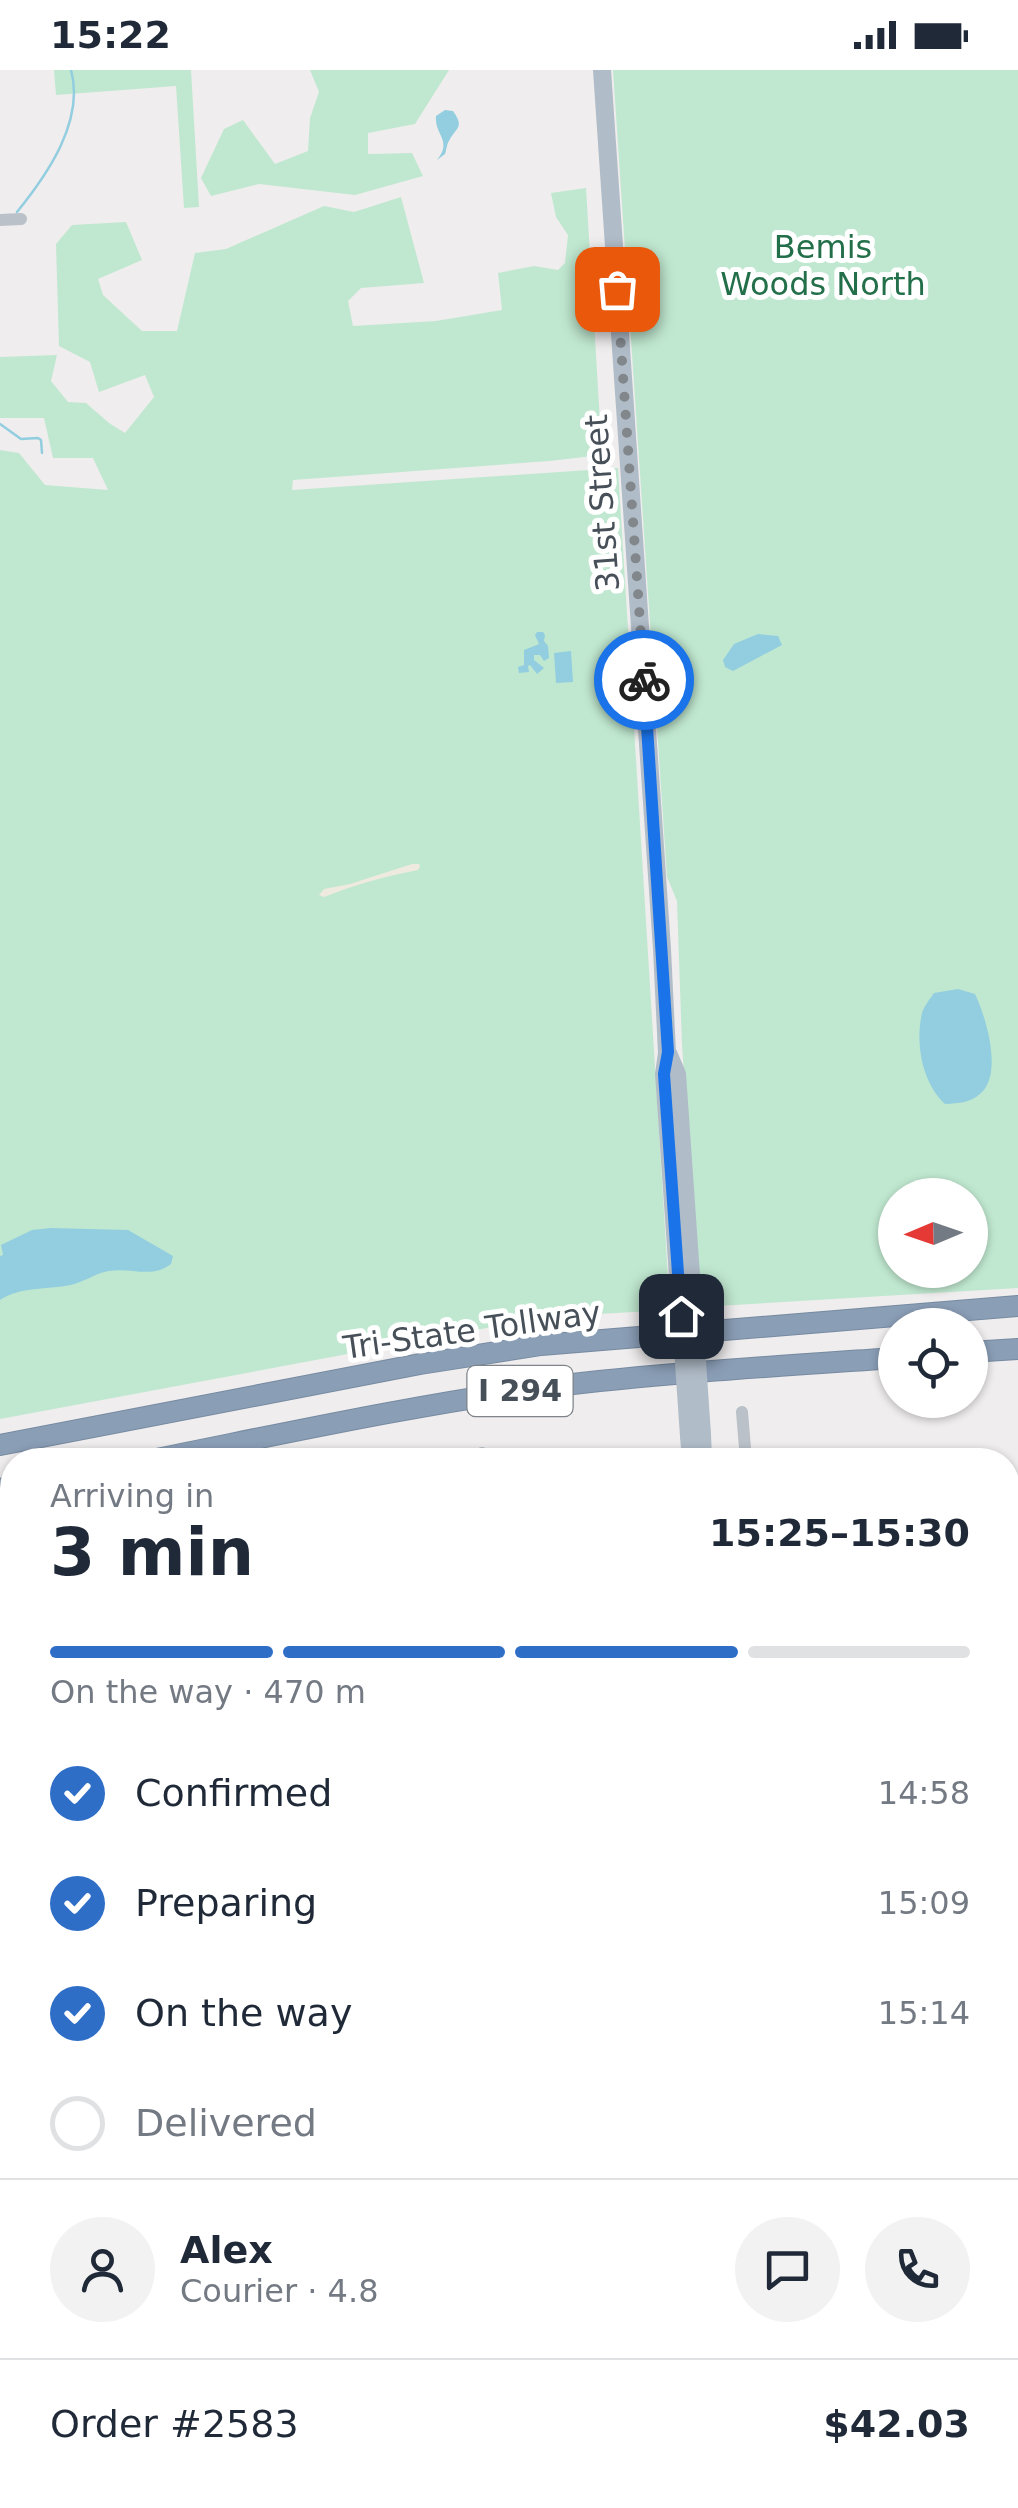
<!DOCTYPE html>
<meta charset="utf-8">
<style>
:root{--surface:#fff;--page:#f2f2f3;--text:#1f2937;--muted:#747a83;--line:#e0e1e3;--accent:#2f6ec7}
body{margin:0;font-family:"DejaVu Sans",sans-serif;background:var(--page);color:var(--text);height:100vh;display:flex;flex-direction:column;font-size:38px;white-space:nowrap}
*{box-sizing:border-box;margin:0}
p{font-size:32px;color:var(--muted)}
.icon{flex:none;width:55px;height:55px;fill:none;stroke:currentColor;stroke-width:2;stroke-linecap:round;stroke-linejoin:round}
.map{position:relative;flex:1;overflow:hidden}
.side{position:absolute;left:0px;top:1378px;width:1020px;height:1062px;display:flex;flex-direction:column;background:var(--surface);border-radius:40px 40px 0 0;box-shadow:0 2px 8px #0004}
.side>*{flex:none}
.needle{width:65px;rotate:268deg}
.buttons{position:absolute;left:878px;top:1108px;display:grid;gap:20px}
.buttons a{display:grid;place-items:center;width:110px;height:110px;border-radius:50%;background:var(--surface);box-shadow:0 2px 8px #0004;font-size:50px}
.pin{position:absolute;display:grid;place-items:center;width:85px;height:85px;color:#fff;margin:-42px;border-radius:20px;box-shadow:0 5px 15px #0006}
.courier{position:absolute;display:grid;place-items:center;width:100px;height:100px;margin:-50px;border:8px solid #1a73e8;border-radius:50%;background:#fff;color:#222;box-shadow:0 2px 12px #0007}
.summary em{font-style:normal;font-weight:700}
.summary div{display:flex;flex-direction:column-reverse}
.summary{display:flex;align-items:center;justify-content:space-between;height:170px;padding:0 50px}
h1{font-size:65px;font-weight:700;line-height:75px}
.bar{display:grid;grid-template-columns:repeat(4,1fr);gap:15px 10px;align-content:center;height:120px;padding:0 50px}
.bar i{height:12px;border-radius:8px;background:var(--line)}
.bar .active{background:var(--accent)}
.bar p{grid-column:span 4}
.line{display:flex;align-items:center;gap:25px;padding:0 50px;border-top:2px solid var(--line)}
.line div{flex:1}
.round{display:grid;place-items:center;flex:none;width:105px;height:105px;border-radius:52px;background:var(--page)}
ol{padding:0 50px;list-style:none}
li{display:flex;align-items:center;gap:30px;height:110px}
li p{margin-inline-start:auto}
li .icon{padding:10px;border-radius:50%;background:var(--accent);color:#fff;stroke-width:4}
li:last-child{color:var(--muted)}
li i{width:55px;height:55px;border:5px solid var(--line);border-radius:50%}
.status{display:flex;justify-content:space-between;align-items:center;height:70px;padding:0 50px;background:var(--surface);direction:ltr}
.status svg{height:28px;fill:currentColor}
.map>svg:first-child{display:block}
.education{fill:#e0dede}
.green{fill:#c0e8d0;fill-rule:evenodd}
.sand{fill:#efeadf}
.water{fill:#92cee0}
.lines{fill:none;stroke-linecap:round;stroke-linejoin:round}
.stream{stroke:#92cee0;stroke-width:2.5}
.highway-casing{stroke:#768aa1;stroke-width:22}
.minor{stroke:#bac1c8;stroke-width:12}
.major{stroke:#b0bcc8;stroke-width:18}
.highway{stroke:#8a9eb6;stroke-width:20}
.major-bridge{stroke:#b0bcc8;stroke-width:18}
.done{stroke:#82878c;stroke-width:10;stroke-dasharray:0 18}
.route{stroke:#1a73e8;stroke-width:12}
.labels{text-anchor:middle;stroke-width:10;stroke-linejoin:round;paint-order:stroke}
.shield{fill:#fff;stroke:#7e848a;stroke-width:2.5}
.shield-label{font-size:30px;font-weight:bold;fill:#475058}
.park-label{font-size:32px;fill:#226f4a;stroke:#fff}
.street-label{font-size:32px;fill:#475058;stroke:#fff}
</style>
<div class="status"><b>15:22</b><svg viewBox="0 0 49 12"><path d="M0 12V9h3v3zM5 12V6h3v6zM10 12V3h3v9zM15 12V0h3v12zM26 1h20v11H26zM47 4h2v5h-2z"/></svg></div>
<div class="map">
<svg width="1018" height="2438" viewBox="0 0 1018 2438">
<rect width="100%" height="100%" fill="#efeded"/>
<!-- education -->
<path class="education" d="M0,2176L12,2177V2428H104L105,2438H0Z"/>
<!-- green -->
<path class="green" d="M54,0H191L199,137L184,138L176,16L56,25Z
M310,0H449L415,54L368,63V84L412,83L423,106L355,125L259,114L211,126L201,108L224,59L243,50L275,94L308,81L310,48L319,22Z
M613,0H1018V1218L700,1237L682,975L677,831L667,807ZM895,1125H970V1200H895Z
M586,118L602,385L549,391L293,410L292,420L618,398L670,1240L562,1246L508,1254L0,1349V380L19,383L45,415L108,420L93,388H53L44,348H0V287L57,285L51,311L68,332L86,333L109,353L125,363L154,327L145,305L99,322L90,292L59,276L56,174L72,155L126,152L142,190L98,209L103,225L142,261H177L195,183L226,179L324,136L354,142L401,127L424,213L361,218L348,231L353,256L436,251L502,240L498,203L534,196L558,200L565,193L568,165L556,147L551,123Z
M0,2176L12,2177V2248L0,2249Z"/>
<!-- sand -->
<path class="sand" d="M412,794H419L420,796L418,800C386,806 354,815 324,827L319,825L324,819L350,814Z"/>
<!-- water -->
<path class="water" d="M445,40L453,41C465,58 456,57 449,71C447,73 446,82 445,84L437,90C453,70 434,65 436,46Z
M537,562H543L545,565L544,571L548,576L549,588L544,591L540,585H534V590L544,598L537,604L530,595L528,596L529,602L519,603L518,597L524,595V580L539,574L535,565Z
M758,564L778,566L782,575L733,601L725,597L723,590L734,574Z
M571,581L573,612L556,613L554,583Z
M958,919L975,924C986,947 1003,1003 981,1023C971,1033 959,1033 945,1034C922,1013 915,973 922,943C924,936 930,929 934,923Z
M51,1158L128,1160L173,1186L171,1194C152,1209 131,1197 109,1201C96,1203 84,1212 71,1215C46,1220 22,1216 0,1230V1186L3,1185L1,1175L32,1160Z"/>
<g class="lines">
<!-- stream -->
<path class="stream" d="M17,142C47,105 85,51 71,0
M0,354L21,369L38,368L41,370L42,383"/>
<!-- highway casing -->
<g class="highway-casing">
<path id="highway" d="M970,1282L1018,1279
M0,1375L420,1294L541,1275L1018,1236
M151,1390C282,1364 414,1335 547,1317C662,1303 779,1296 895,1288
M0,1419L12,1417"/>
</g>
<!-- minor -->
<path class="minor" d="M0,150L21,149
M742,1342L746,1390
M481,1390L482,1383
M0,1573L12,1572
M0,1916L12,1914
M0,2107L12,2116
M112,2428L114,2438"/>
<!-- major -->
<path class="major" d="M602,0L662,879L667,983L664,1004L678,1206
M668,983L677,1004L691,1205
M702,1364L703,1390
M689,1366L691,1390
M1008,2409H1018
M773,2428L774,2438
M548,2438L755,2428"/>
<!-- highway -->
<use href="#highway" class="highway"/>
<!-- major-bridge -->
<path class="major-bridge" d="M691,1205L702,1364
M678,1206L689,1366"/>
</g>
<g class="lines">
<!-- done -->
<path class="done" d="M617,219L644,610"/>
<!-- route -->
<path class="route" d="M644,610L668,982L664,1004L681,1246"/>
</g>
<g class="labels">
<!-- shield labels -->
<rect class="shield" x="467.5" y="1296" width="105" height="50" rx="8"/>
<g class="shield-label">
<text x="520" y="1331">I 294</text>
</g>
<!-- park labels -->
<g class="park-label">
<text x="823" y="188">Bemis<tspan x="823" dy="37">Woods North</tspan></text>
</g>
<!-- street labels -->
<g class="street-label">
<text transform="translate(602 433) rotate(-94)" y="11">31st Street</text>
<text transform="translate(472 1260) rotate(-8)" y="11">Tri-State Tollway</text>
</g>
</g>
</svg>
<div class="buttons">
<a><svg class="needle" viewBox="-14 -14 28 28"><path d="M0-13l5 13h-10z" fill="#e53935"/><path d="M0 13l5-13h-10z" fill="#747a83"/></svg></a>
<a><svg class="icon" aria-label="locate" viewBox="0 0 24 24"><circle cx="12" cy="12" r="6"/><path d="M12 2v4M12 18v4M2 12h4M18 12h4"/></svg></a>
</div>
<div class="pin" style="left:617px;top:219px;background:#ea580c"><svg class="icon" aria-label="bag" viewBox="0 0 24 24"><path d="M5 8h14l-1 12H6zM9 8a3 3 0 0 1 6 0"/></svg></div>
<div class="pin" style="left:681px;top:1246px;background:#1f2937"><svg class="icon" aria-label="home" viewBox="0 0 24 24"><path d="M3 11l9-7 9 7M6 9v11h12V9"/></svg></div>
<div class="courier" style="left:644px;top:610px"><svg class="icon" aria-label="bike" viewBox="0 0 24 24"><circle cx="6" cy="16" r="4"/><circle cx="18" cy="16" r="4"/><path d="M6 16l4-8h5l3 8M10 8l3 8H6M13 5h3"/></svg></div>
<section class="side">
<div class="summary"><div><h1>3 min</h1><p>Arriving in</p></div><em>15:25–15:30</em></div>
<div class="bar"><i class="active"></i><i class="active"></i><i class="active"></i><i></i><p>On the way · 470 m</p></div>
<ol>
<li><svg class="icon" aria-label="check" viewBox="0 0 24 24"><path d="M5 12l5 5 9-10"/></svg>Confirmed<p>14:58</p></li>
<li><svg class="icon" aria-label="check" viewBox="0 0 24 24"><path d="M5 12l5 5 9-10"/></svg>Preparing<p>15:09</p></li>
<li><svg class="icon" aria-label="check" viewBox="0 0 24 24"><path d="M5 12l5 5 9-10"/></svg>On the way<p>15:14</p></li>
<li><i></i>Delivered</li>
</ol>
<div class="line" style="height:180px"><a class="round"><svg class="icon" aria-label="person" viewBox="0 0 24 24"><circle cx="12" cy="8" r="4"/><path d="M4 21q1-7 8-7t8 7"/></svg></a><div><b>Alex</b><p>Courier · 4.8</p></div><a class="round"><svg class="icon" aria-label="chat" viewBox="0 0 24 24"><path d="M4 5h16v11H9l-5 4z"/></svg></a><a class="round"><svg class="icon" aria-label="phone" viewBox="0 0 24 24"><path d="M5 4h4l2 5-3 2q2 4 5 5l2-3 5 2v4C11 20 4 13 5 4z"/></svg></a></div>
<div class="line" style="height:130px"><div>Order #2583</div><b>$42.03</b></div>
</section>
</div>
